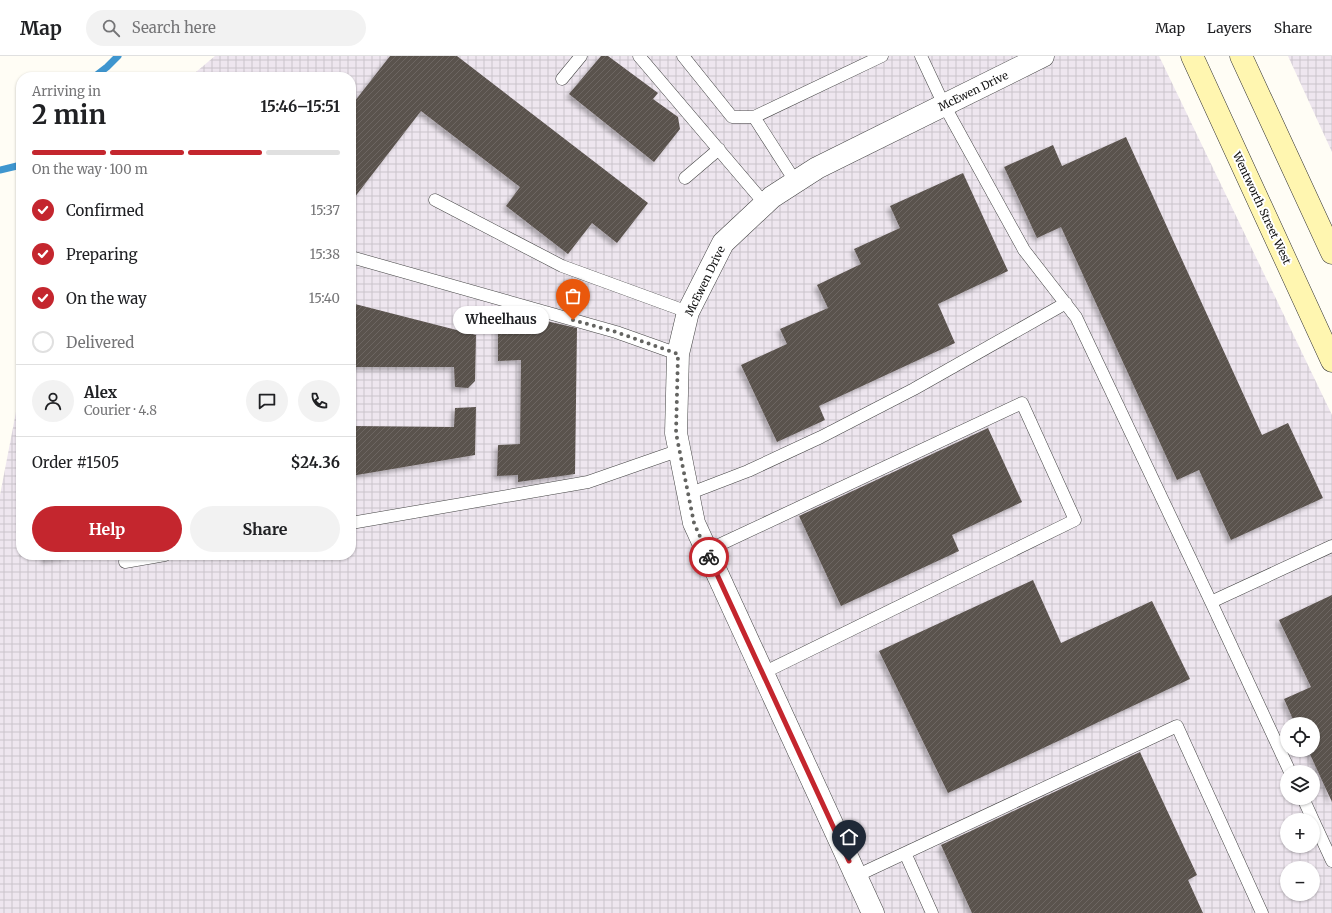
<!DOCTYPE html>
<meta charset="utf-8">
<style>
:root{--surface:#fff;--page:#f2f2f2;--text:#202124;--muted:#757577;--line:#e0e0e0;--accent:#c4262e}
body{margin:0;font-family:Merriweather,serif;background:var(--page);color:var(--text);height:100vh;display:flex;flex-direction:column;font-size:15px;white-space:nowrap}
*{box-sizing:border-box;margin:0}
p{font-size:13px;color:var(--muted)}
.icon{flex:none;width:22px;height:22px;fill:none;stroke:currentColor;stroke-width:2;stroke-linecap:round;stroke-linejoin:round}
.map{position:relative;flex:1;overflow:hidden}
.panel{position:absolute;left:16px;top:16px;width:340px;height:488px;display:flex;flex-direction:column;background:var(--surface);border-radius:16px;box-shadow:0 1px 3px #0004}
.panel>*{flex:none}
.buttons{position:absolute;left:1280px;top:661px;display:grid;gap:8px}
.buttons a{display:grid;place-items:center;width:40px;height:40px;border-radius:50%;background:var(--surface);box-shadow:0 1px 3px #0004;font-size:20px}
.pin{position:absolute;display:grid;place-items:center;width:34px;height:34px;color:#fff;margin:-41px -17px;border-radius:50% 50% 50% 0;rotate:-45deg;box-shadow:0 0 4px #0007}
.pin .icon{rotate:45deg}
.courier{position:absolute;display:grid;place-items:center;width:40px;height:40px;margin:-20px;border:3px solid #c4262e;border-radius:50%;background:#fff;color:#222;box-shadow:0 1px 5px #0007}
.bubble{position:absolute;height:28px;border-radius:14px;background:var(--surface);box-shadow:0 1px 3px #0004;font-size:13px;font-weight:700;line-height:28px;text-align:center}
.head em{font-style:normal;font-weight:700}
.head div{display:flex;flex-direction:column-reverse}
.head{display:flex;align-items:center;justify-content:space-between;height:68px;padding:0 16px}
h1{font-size:26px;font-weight:700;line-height:30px}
.bar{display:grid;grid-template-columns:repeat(4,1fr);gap:6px 4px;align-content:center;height:48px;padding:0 16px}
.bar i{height:5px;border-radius:3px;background:var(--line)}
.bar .active{background:var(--accent)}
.bar p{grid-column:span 4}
.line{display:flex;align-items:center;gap:10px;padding:0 16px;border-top:1px solid var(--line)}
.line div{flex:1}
.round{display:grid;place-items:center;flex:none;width:42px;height:42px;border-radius:21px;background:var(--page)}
ol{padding:0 16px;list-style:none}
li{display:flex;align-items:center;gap:12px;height:44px}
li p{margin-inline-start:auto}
li .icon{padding:4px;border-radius:50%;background:var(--accent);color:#fff;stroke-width:4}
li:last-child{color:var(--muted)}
li i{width:22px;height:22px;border:2px solid var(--line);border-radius:50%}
.action{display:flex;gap:8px;margin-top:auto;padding:8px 16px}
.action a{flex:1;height:46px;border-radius:24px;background:var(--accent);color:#fff;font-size:16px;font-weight:700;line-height:46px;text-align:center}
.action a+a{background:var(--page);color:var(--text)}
header{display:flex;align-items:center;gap:24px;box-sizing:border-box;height:56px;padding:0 20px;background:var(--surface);border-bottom:1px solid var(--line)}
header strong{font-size:19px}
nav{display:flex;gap:22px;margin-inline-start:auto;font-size:14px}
.search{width:280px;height:36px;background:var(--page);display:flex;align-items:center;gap:10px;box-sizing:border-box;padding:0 14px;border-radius:22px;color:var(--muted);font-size:15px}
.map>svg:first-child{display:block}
.industrial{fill:url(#industrial-grid);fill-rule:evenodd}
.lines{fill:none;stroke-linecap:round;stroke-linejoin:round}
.stream{stroke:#3f96cf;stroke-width:7}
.building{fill:url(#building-hatch);filter:url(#shadow)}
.lane-casing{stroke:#444;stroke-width:13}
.street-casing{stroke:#444;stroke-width:23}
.secondary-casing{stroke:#333;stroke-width:23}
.lane{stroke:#fff;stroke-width:12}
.street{stroke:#fff;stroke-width:22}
.secondary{stroke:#fff6b0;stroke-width:22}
.done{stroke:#646461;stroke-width:4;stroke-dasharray:0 7.2}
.route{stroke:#c4262e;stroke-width:5}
.labels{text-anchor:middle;stroke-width:4;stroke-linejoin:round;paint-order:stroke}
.street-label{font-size:11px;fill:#111;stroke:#fff}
</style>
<header>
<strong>Map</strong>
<div class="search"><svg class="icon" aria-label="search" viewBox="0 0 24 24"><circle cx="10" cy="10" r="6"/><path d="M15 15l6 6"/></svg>Search here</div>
<nav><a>Map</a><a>Layers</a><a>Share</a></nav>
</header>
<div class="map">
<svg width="1332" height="857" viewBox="0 0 1332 857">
<defs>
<pattern id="industrial-grid" width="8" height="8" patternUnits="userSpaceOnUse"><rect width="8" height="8" fill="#eee6ef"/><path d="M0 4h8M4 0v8" fill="none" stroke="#cbc4cc"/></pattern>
<pattern id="building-hatch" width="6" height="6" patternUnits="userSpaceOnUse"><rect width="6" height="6" fill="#5a524d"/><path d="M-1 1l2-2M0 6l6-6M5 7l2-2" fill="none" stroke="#6d6662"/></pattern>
<filter id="shadow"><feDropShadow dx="-3.5" dy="3.5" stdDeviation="2" flood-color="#0004"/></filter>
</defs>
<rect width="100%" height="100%" fill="#fffdf5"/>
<!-- industrial -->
<path class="industrial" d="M215,0H1159L1332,359V857H0V439L21,330V499H351V21H190ZM1287,668H1313V694H1287ZM1287,716H1313V742H1287ZM1287,764H1313V790H1287ZM1287,812H1313V838H1287Z
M1288,0H1332V96Z"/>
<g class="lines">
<!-- stream -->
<path class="stream" d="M94,21L107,11L118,0
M0,114L21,109"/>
</g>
<!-- building -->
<path class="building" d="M390,0H457L648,147L617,187L592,167L568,198L506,150L520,131L421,55L351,146V50Z
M601,0H608L658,37L653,43L678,61L680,73L654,106L569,38Z
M1126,81L1262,379L1288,367L1323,442L1231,484L1199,414L1177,424L1061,171L1037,182L1004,111L1053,89L1062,110Z
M963,117L1008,215L938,248L955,287L819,350L825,364L777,386L741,309L787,288L780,273L828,252L817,229L861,208L854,193L900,172L890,150Z
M351,247L476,279L475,325L468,332L455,331L454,311H351Z
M520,259L577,272L575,418L518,426V419L497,420L498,389L520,388L521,304L498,305V268L520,267Z
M476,351L475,399L351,420V370L454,371L455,352Z
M988,372L1022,446L952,479L959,495L841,550L799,460Z
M44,499H72V500L45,504Z
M1033,524L1061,587L1152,545L1190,623L948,737L879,595Z
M1332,539V746L1308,694H1313V668H1295L1284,643L1311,631L1279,564Z
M1140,696L1197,819L1188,824L1203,857H972L941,789Z"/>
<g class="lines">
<!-- lane casing -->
<g class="lane-casing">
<path id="lane" d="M639,0L765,148
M683,0L732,61H754L882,0
M921,0L944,49L1024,194L1076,261L1211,546L1332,490
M562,23L581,0
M754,61L795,125
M685,122L719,93
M435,144L562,210L688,256
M351,201L616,276L678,298
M688,438L748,415L821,381L914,333L1066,247
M351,467L588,426L680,394
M706,495L1022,347L1075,464L763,617
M126,499L125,506L165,499
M1211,546L1290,716
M1303,742L1313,764
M1313,764L1332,805
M905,797L932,857
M856,820L1177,670L1262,857"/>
</g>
<!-- street casing -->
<g class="street-casing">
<path id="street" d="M873,857L694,467L676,377L678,298L688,256L723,187L772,141L817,112L1043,0"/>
</g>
<!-- secondary casing -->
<g class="secondary-casing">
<path id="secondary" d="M1192,0L1332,305
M1241,0L1332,197"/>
</g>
<!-- lane -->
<use href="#lane" class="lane"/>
<!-- street -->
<use href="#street" class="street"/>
<!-- secondary -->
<use href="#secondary" class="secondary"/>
</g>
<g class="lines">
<!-- done -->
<path class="done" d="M573,264L616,276L678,298L676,377L694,467L709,501"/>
<!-- route -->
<path class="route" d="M709,501L849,805"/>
</g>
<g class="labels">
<!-- street labels -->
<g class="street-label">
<text transform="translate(973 35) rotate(-26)" y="4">McEwen Drive</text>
<text transform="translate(1262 152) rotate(65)" y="4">Wentworth Street West</text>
<text transform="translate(705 225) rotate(-64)" y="4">McEwen Drive</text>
</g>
</g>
</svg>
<div class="buttons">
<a><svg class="icon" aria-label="locate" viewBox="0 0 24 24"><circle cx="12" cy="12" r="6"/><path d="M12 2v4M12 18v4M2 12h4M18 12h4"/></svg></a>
<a><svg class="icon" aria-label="layers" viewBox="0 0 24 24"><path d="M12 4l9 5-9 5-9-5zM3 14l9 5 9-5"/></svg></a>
<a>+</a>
<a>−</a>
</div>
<div class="pin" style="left:573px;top:264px;background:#ea580c"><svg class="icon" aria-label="bag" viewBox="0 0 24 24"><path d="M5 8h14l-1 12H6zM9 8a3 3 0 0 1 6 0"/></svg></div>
<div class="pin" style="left:849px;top:805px;background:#1f2937"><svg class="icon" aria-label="home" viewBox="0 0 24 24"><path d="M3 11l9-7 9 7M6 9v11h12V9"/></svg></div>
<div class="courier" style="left:709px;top:501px"><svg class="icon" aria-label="bike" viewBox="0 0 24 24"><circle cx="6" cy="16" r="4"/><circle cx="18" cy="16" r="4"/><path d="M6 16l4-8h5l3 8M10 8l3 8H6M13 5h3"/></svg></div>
<div class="bubble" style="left:453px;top:250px;width:96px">Wheelhaus</div>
<section class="panel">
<div class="head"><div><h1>2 min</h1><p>Arriving in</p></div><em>15:46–15:51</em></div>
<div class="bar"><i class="active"></i><i class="active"></i><i class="active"></i><i></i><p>On the way · 100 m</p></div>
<ol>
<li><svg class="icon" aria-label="check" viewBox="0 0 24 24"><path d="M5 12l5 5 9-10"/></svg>Confirmed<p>15:37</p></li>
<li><svg class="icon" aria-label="check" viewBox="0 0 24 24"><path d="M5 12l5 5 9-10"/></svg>Preparing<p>15:38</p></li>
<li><svg class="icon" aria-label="check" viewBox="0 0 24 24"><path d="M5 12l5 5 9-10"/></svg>On the way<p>15:40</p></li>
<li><i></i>Delivered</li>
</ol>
<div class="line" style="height:72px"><a class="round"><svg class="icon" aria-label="person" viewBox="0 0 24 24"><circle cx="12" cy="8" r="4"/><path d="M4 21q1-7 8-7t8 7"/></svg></a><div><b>Alex</b><p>Courier · 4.8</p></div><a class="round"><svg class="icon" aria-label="chat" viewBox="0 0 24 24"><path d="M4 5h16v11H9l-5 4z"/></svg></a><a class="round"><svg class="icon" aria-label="phone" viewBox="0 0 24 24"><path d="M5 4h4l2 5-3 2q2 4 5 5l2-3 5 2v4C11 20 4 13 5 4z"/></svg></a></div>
<div class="line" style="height:52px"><div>Order #1505</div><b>$24.36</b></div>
<div class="action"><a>Help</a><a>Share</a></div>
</section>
</div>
